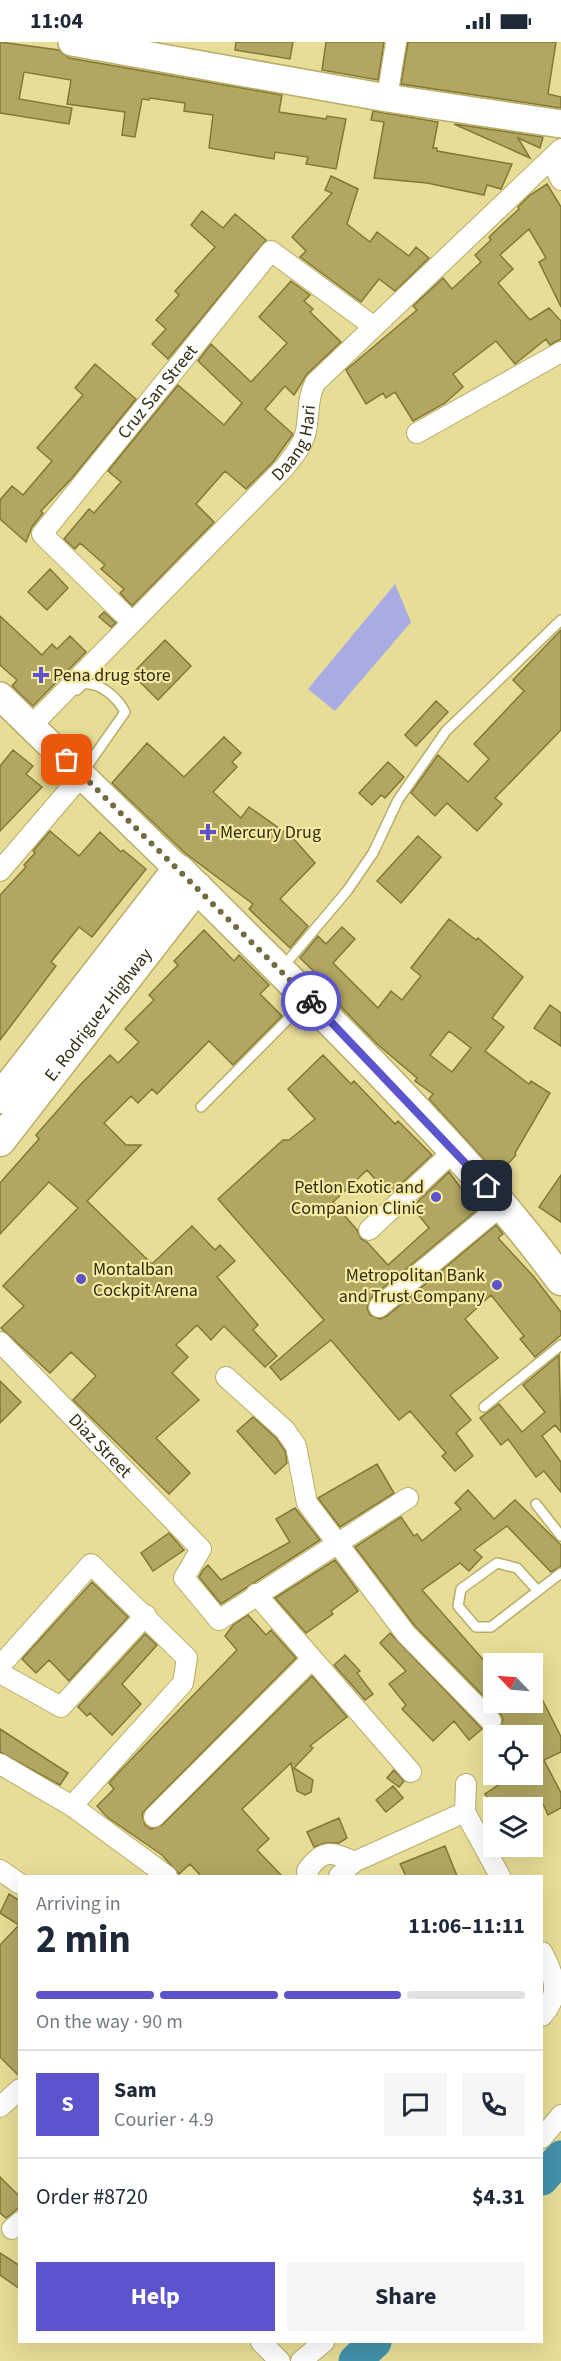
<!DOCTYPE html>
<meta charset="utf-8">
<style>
:root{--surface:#fff;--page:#f6f6f7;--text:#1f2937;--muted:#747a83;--line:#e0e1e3;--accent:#5b54cc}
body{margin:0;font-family:"Source Sans 3",sans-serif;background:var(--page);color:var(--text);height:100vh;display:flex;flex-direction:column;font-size:22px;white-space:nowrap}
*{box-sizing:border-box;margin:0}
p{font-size:20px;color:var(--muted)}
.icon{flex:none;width:33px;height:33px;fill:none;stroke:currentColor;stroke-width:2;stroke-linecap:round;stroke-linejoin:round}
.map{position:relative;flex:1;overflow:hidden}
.side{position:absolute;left:18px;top:1833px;width:525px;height:468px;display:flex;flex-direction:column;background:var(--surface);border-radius:0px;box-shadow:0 6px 24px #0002}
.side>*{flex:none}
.needle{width:39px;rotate:295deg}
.tools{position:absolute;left:483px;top:1611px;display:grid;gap:12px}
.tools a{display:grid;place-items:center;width:60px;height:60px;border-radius:0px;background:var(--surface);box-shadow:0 6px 24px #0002;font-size:30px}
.pin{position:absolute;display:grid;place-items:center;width:51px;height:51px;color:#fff;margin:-26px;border-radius:12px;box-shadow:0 3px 9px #0006}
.courier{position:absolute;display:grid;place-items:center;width:60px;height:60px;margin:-30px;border:4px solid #5b54cc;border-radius:50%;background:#fff;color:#222;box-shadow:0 2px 8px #0007}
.overview em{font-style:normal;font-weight:700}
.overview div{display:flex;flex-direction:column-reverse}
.overview{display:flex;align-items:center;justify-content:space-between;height:102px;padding:0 18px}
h1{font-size:39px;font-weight:700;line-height:45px}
.bar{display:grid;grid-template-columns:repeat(4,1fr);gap:9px 6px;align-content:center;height:72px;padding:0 18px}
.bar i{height:8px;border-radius:4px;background:var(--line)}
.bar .selected{background:var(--accent)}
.bar p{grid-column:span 4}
.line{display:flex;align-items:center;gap:15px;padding:0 18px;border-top:2px solid var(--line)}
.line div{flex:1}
.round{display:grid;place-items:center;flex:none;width:63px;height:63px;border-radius:0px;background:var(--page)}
.primary-button{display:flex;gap:12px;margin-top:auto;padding:12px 18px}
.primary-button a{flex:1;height:69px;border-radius:0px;background:var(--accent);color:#fff;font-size:24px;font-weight:700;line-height:69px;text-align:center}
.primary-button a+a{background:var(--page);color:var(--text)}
.status{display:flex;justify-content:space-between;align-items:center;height:42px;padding:0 30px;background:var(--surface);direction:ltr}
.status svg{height:16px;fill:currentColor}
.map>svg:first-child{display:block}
.green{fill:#a8ace2}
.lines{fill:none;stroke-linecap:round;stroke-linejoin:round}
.river{stroke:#4292ab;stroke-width:33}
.building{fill:#b1a762;stroke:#827834;stroke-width:1.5;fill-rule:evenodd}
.lane-casing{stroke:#b7ad69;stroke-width:12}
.street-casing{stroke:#b7ad69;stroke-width:22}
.secondary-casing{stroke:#b7ad69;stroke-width:30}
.primary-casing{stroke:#b7ad69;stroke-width:33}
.lane{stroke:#fff;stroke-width:9}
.street{stroke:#fff;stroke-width:20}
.secondary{stroke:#fff;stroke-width:27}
.primary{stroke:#fff;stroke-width:30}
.done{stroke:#716b3f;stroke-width:6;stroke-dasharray:0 10.8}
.route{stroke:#5b54cc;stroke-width:8}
.poi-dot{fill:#5b54cc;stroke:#f4eaa3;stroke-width:2}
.labels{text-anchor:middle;stroke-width:4.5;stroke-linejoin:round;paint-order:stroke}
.street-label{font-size:18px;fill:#312d10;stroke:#f4eaa3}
.poi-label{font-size:18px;fill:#312d10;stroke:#f4eaa3;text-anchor:start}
</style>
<div class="status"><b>11:04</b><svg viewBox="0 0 49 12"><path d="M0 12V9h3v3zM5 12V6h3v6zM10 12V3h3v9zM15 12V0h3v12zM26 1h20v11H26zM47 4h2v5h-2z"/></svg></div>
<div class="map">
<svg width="561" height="2319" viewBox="0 0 561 2319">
<rect width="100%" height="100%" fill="#e7dd97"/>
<!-- green -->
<path class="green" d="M395,542L411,580L335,669L308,647Z"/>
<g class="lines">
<!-- river -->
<path class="river" d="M542,2137L561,2115
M355,2319L375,2300"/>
</g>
<!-- building -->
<path class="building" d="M0,0L59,8L69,16L282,53L279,70L326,77L327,74L346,77L336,127L306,122L308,115L275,110L274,117L209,106L213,73L184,69L185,61L150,56L149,58L142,57L135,95L122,93L125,70L67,62L71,38L24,30L19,57L72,66L69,82L0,71Z
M236,0H293L290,17L235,8Z
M326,0H384L378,38L322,28Z
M408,0H556L548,52L561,55V66L401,42Z
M373,69L438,80L433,106H437V109L512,122L501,147L487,143L484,153L427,141L374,136L384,80L371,78Z
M454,82L543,95L540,106L518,96L530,116Z
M331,134L358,147L347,182L370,200L377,190L409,214L416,205L429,216L395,249L379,237L361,260L300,215L306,209L292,195L332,151L325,148Z
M547,142L561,165V265L539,220L546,216L529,187L500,213L513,227L498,241L530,278L549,266L561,279V297L550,303L546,297L515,322L496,299L453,332L463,345L445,361L413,379L395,350L386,356L383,351L366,362L346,328L417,268L413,264L443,236L452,247L481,220L475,213L491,198L489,195L519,167L518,165L530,153Z
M202,169L223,186L235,172L266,198L168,317L152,302L166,287L156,278L179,253L175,249L215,205L191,183Z
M291,239L310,253L304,259L313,267L310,270L341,300L307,332L294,353L285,344L265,367L293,392L273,420L246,447L225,429L196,462L214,480L132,564L120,551L124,547L101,527L105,523L80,501L75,507L64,497L89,467L94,471L121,440L108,429L178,343L224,383L242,361L198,319L211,302L251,340L287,301L259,275Z
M95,322L136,357L72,436L41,469L43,471L32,485L26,500L0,477V458L12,444L23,453L52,419L37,406L83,353L75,346Z
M50,527L68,546L47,568L28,550Z
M104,570L116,581L111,585L99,575Z
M0,574L42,613L52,602L57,607L70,594L86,610L33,664L12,644L17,638L0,623Z
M561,588V688L495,756L502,762L477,789L447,761L435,774L411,751L438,713L468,740L489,717L474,702L524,649L513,638Z
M165,598L191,624L158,658L132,632Z
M436,659L448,670L416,704L405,693Z
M224,695L241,711L232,720L237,725L213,750L241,776L249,765L293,796L315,821L280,857L308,884L290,906L249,867L253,862L185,811L112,741L147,701L184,735Z
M13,708L33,724L26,732L42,745L0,789V724Z
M388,720L404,735L385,756L381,753L372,763L359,751Z
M50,789L79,814L100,790L121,810L123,808L146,827L92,895L79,885L51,920L56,924L0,998V853L26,825L24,823L35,811L33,809Z
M418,794L441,815L401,861L377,839Z
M449,877L476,898L478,896L523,935L492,976L504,985L485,1009L529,1042L531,1039L550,1051L515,1111L516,1113L498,1133L429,1057L433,1052L415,1039L417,1036L377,1002L323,946L327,942L300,916L318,894L326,902L342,885L355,897L333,921L378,966L391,949L402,958L421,934L411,926ZM449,989L471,1006L452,1030L430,1013Z
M204,888L234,919L239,913L269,943L260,952L282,974L233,1023L209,999L157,1052L152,1047L138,1061L131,1054L104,1081L126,1103H141L87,1159L152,1222L192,1184L215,1208L220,1203L235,1219L217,1235L258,1283L253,1288L277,1314L265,1325L224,1284L211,1298L197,1283L176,1303L188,1315L172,1331L199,1358L156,1396L190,1431L169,1452L73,1358L96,1334L71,1310L50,1331L1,1286L24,1264L3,1244L78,1166L49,1140L0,1192V1141L39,1097L36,1093L80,1043L110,1013L118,1021L139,1000L125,987L154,958L149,953L178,923L174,919Z
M550,963L561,971V1004L534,986Z
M323,1013L351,1042L354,1039L395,1082L398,1079L432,1113L389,1153L367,1128L333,1160L357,1188L361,1197L367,1200L388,1223L429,1186L412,1165L449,1130L477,1168L371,1256L367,1266L370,1273L380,1277L387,1274L496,1183L503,1192L498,1196L534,1235L561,1270V1293L535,1315L520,1297L524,1294L491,1253L465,1277L498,1316L450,1353L471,1378L456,1391L473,1414L455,1429L442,1414L446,1411L410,1369L399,1378L331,1298L281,1338L270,1325L324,1278L218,1157L283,1098H289L315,1077L288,1047Z
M561,1133V1180L539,1165Z
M559,1313L561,1390L555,1383L542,1394L561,1420V1450L544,1429L536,1435L508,1397L501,1403L480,1376L499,1362L522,1390L545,1370L523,1343Z
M0,1339L21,1360L0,1381Z
M253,1375L276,1396L285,1409L287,1421L275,1432L237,1389Z
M377,1422L394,1451L340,1485L318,1456Z
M468,1448L494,1477L515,1458L561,1503V1524L551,1530L507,1484L474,1508L482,1515L469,1529L460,1521L422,1548L494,1630V1660H536L542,1657L561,1695V1710L544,1718L561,1751V1766L548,1773L543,1762L536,1766H494L485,1752L515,1732H532V1694H503L500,1687L503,1677L500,1671L415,1584L355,1505L401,1475L414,1494L417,1492L422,1499L461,1467L455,1461Z
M295,1466L320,1498L221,1562L199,1535L203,1528L208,1523L221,1538L290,1500L276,1477Z
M169,1491L184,1508L153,1529L141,1511Z
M335,1518L358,1549L331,1569L333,1572L306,1591L275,1556Z
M92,1540L128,1575L69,1639L49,1618L36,1631L22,1617Z
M248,1573L266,1593L271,1588L296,1616L146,1767L142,1772L145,1783L151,1787L162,1783L312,1634L347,1675L310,1704L313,1706L294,1726L313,1738L311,1750L305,1753L297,1749L291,1721L242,1767L269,1797L257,1808L282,1834H201L190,1822L179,1832L162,1813L107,1775L97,1764L114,1747L109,1741L119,1730L237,1608L225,1594L233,1583Z
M390,1591L482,1687L469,1698L454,1679L433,1699L402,1667L406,1663L389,1642L406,1629L380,1601Z
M145,1592L157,1603L122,1642L141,1662L112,1693L90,1671L87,1674L78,1665Z
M345,1613L360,1629L357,1631L373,1652L365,1658L334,1623Z
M0,1687L68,1731L60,1743L0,1710Z
M394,1728L404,1739L399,1745L387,1736Z
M393,1744L403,1756L386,1770L376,1758Z
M339,1776L347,1796L339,1801H325L314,1805L307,1790Z
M445,1804L457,1834H406L400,1822Z
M9,1852L20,1859V2035L0,2015V1903L19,1883L0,1871Z
M0,2135L20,2155V2165L6,2176L0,2171Z
M0,2211L20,2224V2247L0,2233Z"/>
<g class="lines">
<!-- lane casing -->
<g class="lane-casing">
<path id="lane" d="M77,648L83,642C100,640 117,655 125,670L83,730
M282,926L347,849L373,811L398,758L446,689L561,578
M201,1065L305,960
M484,1365L561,1303
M536,1462L561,1494
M537,1548L517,1526L497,1521L461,1547L458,1564L476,1585H491L561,1531"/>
</g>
<!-- street casing -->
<g class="street-casing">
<g id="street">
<path d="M387,56L396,0"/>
<path d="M552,119L561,138"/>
<path d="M417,391L561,310"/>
<path id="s1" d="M132,580L42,492L271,209L373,284"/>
<path id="s2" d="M32,683L284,426C292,416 301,406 305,393C310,376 306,359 315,341L561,107"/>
<path d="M0,829L82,733"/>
<path d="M369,1188L455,1108"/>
<path d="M379,1265L503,1162"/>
<path id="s3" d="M0,1300L201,1507L184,1536L219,1578L408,1456"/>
<path d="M226,1335L285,1388L296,1404L307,1461L406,1592L491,1679"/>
<path d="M256,1552L411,1730"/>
<path d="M0,1624L91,1522L187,1616L183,1641L72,1764"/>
<path d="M0,1631L61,1665L146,1573"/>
<path d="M0,1722L72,1764L167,1834"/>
<path d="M466,1742L465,1770L500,1834"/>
<path d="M154,1775L312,1617"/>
<path d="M0,1828L20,1842"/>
<path d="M308,1834L307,1829C322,1807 332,1809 354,1820"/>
<path d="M339,1834L354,1820L465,1770"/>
<path d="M542,1910C555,1934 561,1953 542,1974"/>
<path d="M0,2065L20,2047"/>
<path d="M542,2096L561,2073"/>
<path d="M12,2187L20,2180"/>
<path d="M261,2300L280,2319"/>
<path d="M301,2319L324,2300"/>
</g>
</g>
<!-- secondary casing -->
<g class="secondary-casing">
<path id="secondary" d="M72,0L387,56L561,82
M0,654L178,827"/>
</g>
<!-- primary casing -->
<g class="primary-casing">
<g id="primary">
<path d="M0,1056L178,827C253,901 328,975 400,1051C457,1111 512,1171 561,1238"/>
<path id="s4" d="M0,1099L197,845"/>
</g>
</g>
<!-- lane -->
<use href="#lane" class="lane"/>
<!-- street -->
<use href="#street" class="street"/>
<!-- secondary -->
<use href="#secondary" class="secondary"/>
<!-- primary -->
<use href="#primary" class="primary"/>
</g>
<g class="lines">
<!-- done -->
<path class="done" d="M67,718L311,959"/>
<!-- route -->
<path class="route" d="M311,959L487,1144"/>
</g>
<!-- markers -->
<g class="poi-dot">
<path d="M38 624h6v6h6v6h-6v6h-6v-6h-6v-6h6z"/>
<path d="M205 781h6v6h6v6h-6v6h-6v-6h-6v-6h6z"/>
<circle cx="436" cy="1155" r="6"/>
<circle cx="81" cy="1237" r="6"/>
<circle cx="497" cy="1243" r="6"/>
</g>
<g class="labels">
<!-- street labels -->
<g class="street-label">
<text dy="6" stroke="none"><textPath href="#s1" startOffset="309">Cruz San Street</textPath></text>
<text dy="6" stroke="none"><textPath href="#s2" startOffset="388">Daang Hari</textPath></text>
<text dy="6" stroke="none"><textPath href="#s4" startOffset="160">E. Rodriguez Highway</textPath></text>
<text dy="6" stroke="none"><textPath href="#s3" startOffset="144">Diaz Street</textPath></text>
</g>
<!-- poi labels -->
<g class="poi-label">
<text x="53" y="639">Pena drug store</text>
<text x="220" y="796">Mercury Drug</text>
<text x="424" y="1151" text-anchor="end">Petlon Exotic and<tspan x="424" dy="21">Companion Clinic</tspan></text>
<text x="93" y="1233">Montalban<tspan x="93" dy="21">Cockpit Arena</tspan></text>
<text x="485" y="1239" text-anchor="end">Metropolitan Bank<tspan x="485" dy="21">and Trust Company</tspan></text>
</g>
</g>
</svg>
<div class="tools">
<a><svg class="needle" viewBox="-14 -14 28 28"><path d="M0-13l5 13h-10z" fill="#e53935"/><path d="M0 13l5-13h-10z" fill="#747a83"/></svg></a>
<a><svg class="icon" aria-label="locate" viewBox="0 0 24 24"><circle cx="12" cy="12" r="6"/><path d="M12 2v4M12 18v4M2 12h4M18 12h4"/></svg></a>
<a><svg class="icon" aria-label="layers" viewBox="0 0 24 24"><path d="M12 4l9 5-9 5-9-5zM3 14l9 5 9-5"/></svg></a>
</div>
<div class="pin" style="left:67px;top:718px;background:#ea580c"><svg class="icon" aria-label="bag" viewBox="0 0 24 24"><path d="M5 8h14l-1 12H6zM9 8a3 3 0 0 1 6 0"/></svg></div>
<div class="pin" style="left:487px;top:1144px;background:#1f2937"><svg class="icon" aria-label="home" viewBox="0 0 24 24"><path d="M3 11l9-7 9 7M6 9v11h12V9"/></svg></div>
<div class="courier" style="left:311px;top:959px"><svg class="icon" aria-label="bike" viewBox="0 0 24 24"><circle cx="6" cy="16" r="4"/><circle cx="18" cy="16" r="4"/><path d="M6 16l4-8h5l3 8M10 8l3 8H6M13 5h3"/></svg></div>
<section class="side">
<div class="overview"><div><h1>2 min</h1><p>Arriving in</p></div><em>11:06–11:11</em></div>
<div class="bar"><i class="selected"></i><i class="selected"></i><i class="selected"></i><i></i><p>On the way · 90 m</p></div>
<div class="line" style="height:108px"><b class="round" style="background:var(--accent);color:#fff">S</b><div><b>Sam</b><p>Courier · 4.9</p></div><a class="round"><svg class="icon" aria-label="chat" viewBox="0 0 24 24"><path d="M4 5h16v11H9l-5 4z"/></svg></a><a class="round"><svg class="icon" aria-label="phone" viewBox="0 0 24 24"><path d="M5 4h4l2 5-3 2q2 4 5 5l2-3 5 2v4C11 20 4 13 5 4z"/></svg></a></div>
<div class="line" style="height:78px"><div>Order #8720</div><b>$4.31</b></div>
<div class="primary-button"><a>Help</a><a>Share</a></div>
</section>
</div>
